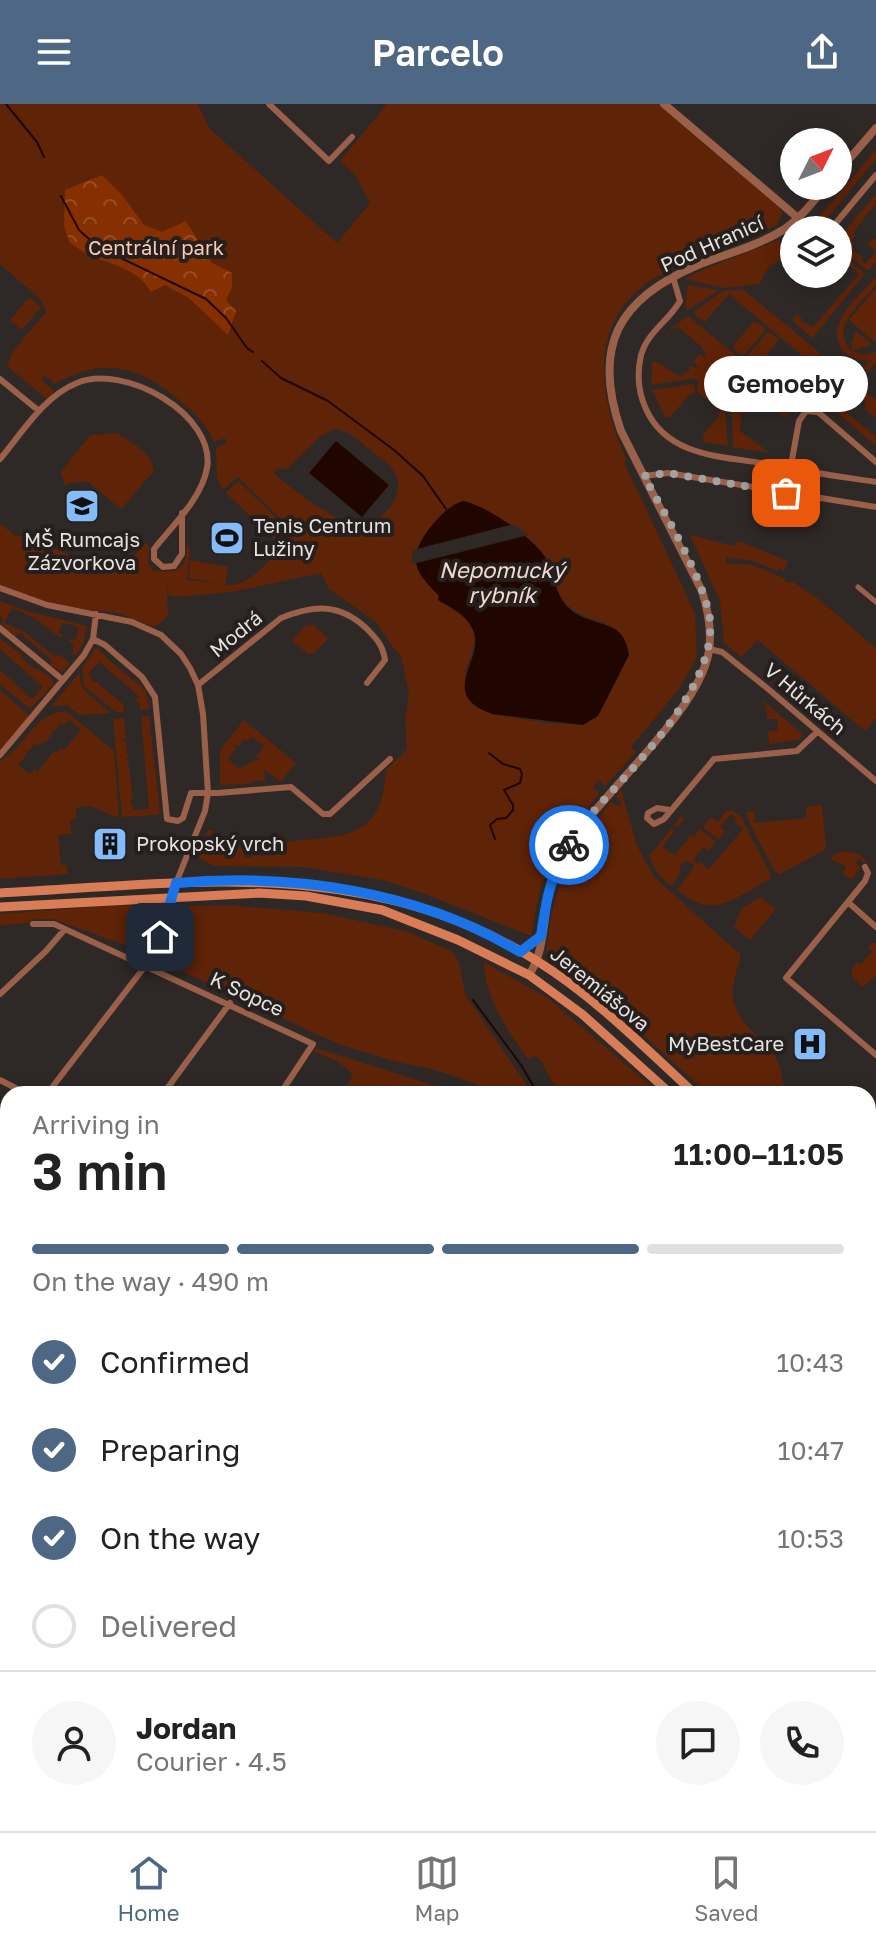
<!DOCTYPE html>
<meta charset="utf-8">
<style>
:root{--surface:#fff;--page:#f6f6f6;--text:#222;--muted:#767676;--line:#e0e0e0;--accent:#4e6784}
body{margin:0;font-family:"Golos Text",sans-serif;background:var(--page);color:var(--text);height:100vh;display:flex;flex-direction:column;font-size:30px;white-space:nowrap}
*{box-sizing:border-box;margin:0}
p{font-size:26px;color:var(--muted)}
.icon{flex:none;width:44px;height:44px;fill:none;stroke:currentColor;stroke-width:2;stroke-linecap:round;stroke-linejoin:round}
.map{position:relative;flex:1;overflow:hidden}
.panel{position:absolute;left:0px;top:982px;width:876px;height:746px;display:flex;flex-direction:column;background:var(--surface);border-radius:24px 24px 0 0;box-shadow:0 4px 20px #0003}
.panel>*{flex:none}
.needle{width:52px;rotate:48deg}
.fabs{position:absolute;left:780px;top:24px;display:grid;gap:16px}
.fabs a{display:grid;place-items:center;width:72px;height:72px;border-radius:50%;background:var(--surface);box-shadow:0 4px 20px #0003;font-size:40px}
.pin{position:absolute;display:grid;place-items:center;width:68px;height:68px;color:#fff;margin:-34px;border-radius:16px;box-shadow:0 4px 12px #0006}
.courier{position:absolute;display:grid;place-items:center;width:80px;height:80px;margin:-40px;border:6px solid #1a73e8;border-radius:50%;background:#fff;color:#222;box-shadow:0 2px 10px #0007}
.bubble{position:absolute;height:56px;border-radius:28px;background:var(--surface);box-shadow:0 4px 20px #0003;font-size:26px;font-weight:600;line-height:56px;text-align:center}
.head em{font-style:normal;font-weight:600}
.head div{display:flex;flex-direction:column-reverse}
.head{display:flex;align-items:center;justify-content:space-between;height:136px;padding:0 32px}
h1{font-size:52px;font-weight:600;line-height:60px}
.bar{display:grid;grid-template-columns:repeat(4,1fr);gap:12px 8px;align-content:center;height:96px;padding:0 32px}
.bar i{height:10px;border-radius:6px;background:var(--line)}
.bar .active{background:var(--accent)}
.bar p{grid-column:span 4}
.line{display:flex;align-items:center;gap:20px;padding:0 32px;border-top:2px solid var(--line)}
.line div{flex:1}
.round{display:grid;place-items:center;flex:none;width:84px;height:84px;border-radius:42px;background:var(--page)}
ol{padding:0 32px;list-style:none}
li{display:flex;align-items:center;gap:24px;height:88px}
li p{margin-inline-start:auto}
li .icon{padding:8px;border-radius:50%;background:var(--accent);color:#fff;stroke-width:4}
li:last-child{color:var(--muted)}
li i{width:44px;height:44px;border:4px solid var(--line);border-radius:50%}
header{display:flex;justify-content:space-between;align-items:center;height:104px;padding:0 32px;background:var(--accent);color:#fff;font-size:36px;font-weight:600}
.tabs{display:flex;justify-content:space-around;align-items:center;height:112px;border-top:2px solid var(--line);background:var(--surface);font-size:22px;color:var(--muted)}
.tabs a{display:grid;justify-items:center;gap:4px}
.tabs .active{color:var(--accent)}
.map>svg:first-child{display:block}
.green{fill:#5f2307;fill-rule:evenodd}
.forest{fill:url(#forest-crowns)}
.water{fill:#210600}
.pier{fill:#2e2927}
.lines{fill:none;stroke-linecap:round;stroke-linejoin:round}
.stream{stroke:#210600;stroke-width:2}
.pedestrian{stroke:#9b6049;stroke-width:5}
.minor{stroke:#9b6049;stroke-width:6}
.tertiary{stroke:#9b6049;stroke-width:8}
.secondary{stroke:#da7d57;stroke-width:9}
.done{stroke:#a5a19f;stroke-width:8;stroke-dasharray:0 14.4}
.route{stroke:#1a73e8;stroke-width:10}
.labels{text-anchor:middle;stroke-width:8;stroke-linejoin:round;paint-order:stroke}
.street-label{font-size:20px;fill:#e5e2e0;stroke:#25201e}
.park-label{font-size:20px;fill:#fbc9b6;stroke:#25201e}
.poi-label{font-size:20px;fill:#e5e2e0;stroke:#25201e;text-anchor:start}
.water-label{font-size:22px;font-style:italic;fill:#f3d9d0;stroke:#25201e}
</style>
<header><svg class="icon" aria-label="menu" viewBox="0 0 24 24"><path d="M4 6h16M4 12h16M4 18h16"/></svg>Parcelo<svg class="icon" aria-label="share" viewBox="0 0 24 24"><path d="M12 15V3M7 8l5-5 5 5M5 13v7h14v-7"/></svg></header>
<div class="map">
<svg width="876" height="1727" viewBox="0 0 876 1727">
<defs>
<pattern id="forest-crowns" width="20" height="18" patternUnits="userSpaceOnUse" patternTransform="scale(2)"><rect width="20" height="18" fill="#863002"/><path d="M2 6a3 3 0 1 1 6 0M12 15a3 3 0 1 1 6 0" fill="none" stroke="#974e27"/></pattern>
</defs>
<rect width="100%" height="100%" fill="#2e2927"/>
<!-- green -->
<path class="green" d="M0,0H198L209,24L337,139L370,99L355,71L340,57L387,0H659L779,103L782,109L777,121C739,138 674,158 643,182C587,226 600,300 627,356L624,358L695,509L697,553L679,585L631,643L636,648L605,682L599,676L593,683L599,689L552,753L539,789L531,832L428,791L383,776L303,763L213,762L199,754L208,726L214,727L205,738L221,751L230,741L228,737L231,739L243,736L245,754L252,753L253,749L254,752L274,751V747L278,746L277,735L283,734L285,738C343,731 382,738 386,666L407,645L405,616L409,590L401,551L394,545L376,518L329,485L321,469L232,488L176,493L169,492L167,481L168,512L155,523L118,509L47,501L0,484V420L16,432H26L89,459L124,463L145,439L149,441L148,459L153,466C173,469 188,469 186,442L190,445L187,476L217,479L188,474L191,456L228,463L225,481C252,485 277,446 294,428L238,373L223,386L217,374L216,344L226,339L225,334L214,338C206,319 195,309 179,296C139,262 102,252 55,280L44,271L41,276L55,288L47,295L7,262L13,247L46,208L41,196L0,160ZM336,325C349,327 359,337 369,345C377,351 392,361 396,371C406,395 380,416 362,425C329,413 300,392 274,369L278,364L281,366L288,364L322,331ZM454,400L556,485C566,507 582,512 605,519L620,570C615,579 601,608 596,613C578,629 516,613 492,610L465,568C482,527 477,518 438,496L439,492L420,471L415,455L444,407Z
M876,46V55L822,120H817L815,118Z
M876,90V100L853,128L856,131L852,136L853,147L863,153L861,156L865,160L876,148L867,140L876,134V158L868,167L839,143L838,135Z
M779,135L786,154C771,159 765,165 760,180L724,184L685,175C715,158 748,150 779,135Z
M842,150L865,170L812,234L792,216L802,204L798,211L802,215L801,217L813,223L859,170L838,151Z
M876,173V181C861,199 828,224 852,247V237L856,227L872,240L853,247L863,251L876,248V258L868,268L864,264L869,257C858,256 848,254 841,244C825,218 861,191 876,173Z
M688,181L717,186L718,187L688,206L685,202Z
M876,184V239L849,216Z
M744,186L819,248V266L729,190L705,218L695,211V207L723,187Z
M29,193L41,203L22,226L10,216Z
M688,212L791,297L793,300L786,314L760,292L757,294L753,291L755,298L749,305L740,302L745,310L737,309L741,314L740,327L770,349L733,343L732,306L729,303L718,306L710,298L714,292L712,290L706,295L697,288L698,277L695,274L651,281L652,259L655,257L680,273L686,267L689,269V262L699,265L693,257L699,250L704,253L706,251L701,242L678,223L674,224L658,242L673,223Z
M754,217L764,223L765,227L745,250L741,251L734,245V241Z
M767,229H771L779,236L759,261L754,262L748,257L747,252Z
M808,260L819,270L797,296L787,287Z
M841,268L876,296V313L864,305L866,302L864,295L858,300L843,288L846,285L844,278L839,282L833,277L824,290L875,332L876,342L812,287L823,272Z
M694,280L695,290L691,289L670,313H665L652,286Z
M725,307L728,342L704,338L702,332L719,312V308Z
M117,329C132,340 152,347 154,367L121,405L88,378L68,379L65,382L61,368L90,331Z
M238,377L291,428L279,440L226,389Z
M690,431L734,442L738,437L788,457L784,467L779,464L778,467L753,457L726,453V459L752,461L786,475L784,477L788,479L793,478L817,494L876,544V614L865,627L758,536L741,553L724,539L720,497Z
M0,497L27,507L87,522L83,539L76,552L72,551L74,539L69,538L66,546L70,535L76,536L79,523L62,519L59,529L64,532L59,533L35,514L12,504L4,519L25,528L55,553L59,550L70,559L62,568L50,561L52,556L20,529L15,532L1,520L3,515L0,512Z
M314,521L328,534L315,549L308,550L292,537L304,523Z
M0,535L21,550L23,555L32,563L45,569L53,577V581L30,605L0,580V566L32,595L43,583L0,545Z
M98,544L109,556L145,586L150,605L140,606L139,599L135,597L139,592L99,558L88,570L93,575L91,578L95,577L123,600L124,608H116L84,582L82,564L95,545Z
M79,569L82,584L110,609L79,611L67,601L51,603Z
M0,586L30,612L0,646Z
M762,596L800,628L802,632L799,636L769,640L768,627L778,626L777,615H767L766,604Z
M66,607L114,647L119,713C103,711 88,694 75,706L77,713L70,717L72,729L58,731L61,761H67V770L0,775V657C28,642 31,610 66,607ZM69,616L81,626L64,646L61,644L57,649L54,647L37,668L34,665L30,670L18,661L27,650L25,646L28,648L35,640L38,642L42,638L45,639L53,629L51,624L55,627L61,619L65,621Z
M141,612H149L160,708L157,711L122,713L113,615L124,614L126,634L122,635L126,637L128,654L124,656H128L133,694L130,696L134,706L149,705Z
M244,616L296,659L282,676L279,677L264,665L265,678L260,676L248,680L220,681V646ZM252,633L264,642L256,652L260,657L255,656L239,665L228,655L236,645L233,641L238,642L245,635L248,637Z
M621,685L637,742L654,773L741,851C738,864 731,880 733,894C739,933 788,937 782,990H708L635,923L547,852C546,839 549,827 551,815C561,765 579,736 611,698L618,703L622,698L616,692Z
M822,701L826,743L823,747L780,770L775,768L750,720L746,708L754,707L755,719L807,714L806,703Z
M727,706L734,707L741,713L771,771L770,775C734,794 713,817 677,786L695,762L687,757L681,760L679,772L671,782C662,775 650,762 650,751L683,710L684,716L677,724L674,722L672,725L674,728L662,743L675,751L691,731L694,733L700,725L716,738L708,747L703,743L693,756L697,760L700,758L709,765L743,725L734,717L736,714L731,710L720,723L725,727L718,736L703,723L711,713L718,718Z
M845,747L858,750L866,756L865,760L859,755L855,759L861,764L851,776L843,769L846,762L832,756L831,752Z
M760,793L776,805L750,836L734,823L741,805Z
M120,801L145,803L158,809L145,848L52,815H34L32,818L0,822V810Z
M190,802H238L322,809L405,827L453,848L459,859L466,892L533,990H502L436,966L397,958L338,940L162,858C167,838 170,812 190,802Z
M873,839H876V871L863,883L853,874L851,866L857,858L861,860L872,847L868,843Z
M484,858L549,895L660,990H559L539,954L535,952L528,955C508,927 484,893 484,858Z
M316,944L462,990H343L353,970L337,957L313,947Z
M868,1209L876,1214V1457L868,1453Z
M57,1720H115L121,1727H52Z
M353,1720H463L461,1727H350Z
M668,1720H744L748,1727H723L722,1724L715,1727L711,1723L706,1727H672L671,1723L668,1724V1727H599L604,1724Z"/>
<!-- forest -->
<path class="forest" d="M102,71L123,92L144,121L162,128L186,117L212,159L232,169V183L226,196L236,207L228,231L189,194L165,181L151,188C138,165 115,162 92,152C84,149 77,143 70,139L64,122L65,86Z
M876,1650V1698L868,1712V1651Z
M115,1720H353L350,1727H121Z
M464,1720L572,1723V1727H461Z
M800,1720H863L859,1727H794Z"/>
<!-- water -->
<path class="water" d="M336,337L389,381L362,413L309,369Z
M463,397C486,401 537,436 547,456C557,476 555,496 575,509C599,524 624,515 629,551L598,612L583,621L492,610C434,589 489,554 472,524C465,510 451,504 438,496L439,492C429,481 415,469 416,454C416,435 445,402 463,397Z
M868,1453L876,1457V1563L868,1568Z"/>
<!-- pier -->
<path class="pier" d="M510,421H514L529,431L413,460L412,457L413,446Z"/>
<g class="lines">
<!-- stream -->
<path class="stream" d="M6,0L37,38L44,53
M61,92L79,126L98,143L206,195L226,214L247,244L253,248
M262,257L281,274L328,297L394,346L423,372L446,405
M489,649L503,660L520,665L522,670L520,679L504,686L513,701V706L506,714L497,715L490,721L495,735
M473,896L521,961L538,990"/>
<!-- pedestrian -->
<path class="pedestrian" d="M858,483L876,498"/>
<!-- minor -->
<path class="minor" d="M269,0L329,57L352,33
M798,114L812,126
M830,126L876,71
M673,173L680,197C669,217 648,227 641,251C637,269 638,288 646,305C669,357 732,352 779,362C811,369 844,373 876,378
M0,275L39,307
M0,355C22,329 44,292 77,279C125,259 216,311 207,364C202,394 173,421 154,445V455L163,463L174,462L182,450V409
M644,372L668,369L876,403
M786,389L799,317L806,307L818,308L876,358
M0,484L47,501L132,518L161,531L181,550L190,564L198,581L203,610L208,689L205,707L176,779L169,811L153,852L47,990
M0,524L63,576
M93,535L105,541L142,573L155,593L167,715L178,717L183,714L191,689H218L291,683L323,710H330L390,655
M709,545L722,548L767,584L876,677
M198,581L281,514C314,501 339,499 366,524C376,534 383,541 385,556L367,579
M0,651L84,551L93,535L96,510
M670,706L657,704L648,709L647,714L654,720L664,715L714,655L797,647L817,628
M865,763L868,769L865,777L786,874L876,951
M849,799L876,823
M33,820H54L313,940L280,990
M0,890L46,847L65,825
M0,976L27,990
M163,990L230,899
M802,990L812,985L819,990
M0,1050L8,1039
M868,1063L876,1070
M0,1156L8,1162
M0,1213L8,1201
M0,1271L8,1278
M0,1322L8,1326
M0,1360L8,1384
M0,1427L8,1405
M868,1646H876
M587,1727L602,1722L627,1720
M754,1727L757,1720"/>
<!-- tertiary -->
<path class="tertiary" d="M664,0L798,114
M838,68L876,24
M520,848L541,832
M529,871C550,840 540,792 560,755C595,692 698,612 709,547C712,526 708,506 702,487L621,327C592,243 617,195 698,161C726,150 757,142 783,126C800,115 813,98 826,82"/>
<!-- secondary -->
<path class="secondary" d="M0,789C188,779 368,751 537,857C595,893 645,944 695,990
M0,803L259,789L306,792L382,806L458,836L529,871L582,910L671,990
M868,1149L876,1156
M868,1170L876,1176"/>
</g>
<g class="lines">
<!-- done -->
<path class="done" d="M569,741L581,721C625,671 727,577 708,505C696,461 666,412 644,372L668,369L786,389"/>
<!-- route -->
<path class="route" d="M160,833L176,779C292,769 419,787 520,848L541,832C546,797 550,772 569,741"/>
</g>
<!-- icons -->
<defs>
<g id="school-square" transform="scale(1.8)"><rect x="-9" y="-9" width="18" height="18" rx="4" fill="#84bcfb" stroke="#25201e"/><path d="M0-5L7-2L0 1L-7-2ZM-4 1L0 2.5L4 1V4Q0 6-4 4Z" fill="#111"/></g>
<g id="stadium-square" transform="scale(1.8)"><rect x="-9" y="-9" width="18" height="18" rx="4" fill="#84bcfb" stroke="#25201e"/><path d="M0-5a6.5 5 0 1 0 0 10a6.5 5 0 1 0 0-10ZM-3.5-1.8h7v3.6h-7Z" fill="#111"/></g>
<g id="building-square" transform="scale(1.8)"><rect x="-9" y="-9" width="18" height="18" rx="4" fill="#84bcfb" stroke="#25201e"/><path d="M-4-6H4V6H1V3H-1V6H-4ZM-2.5-4.3h1.7v1.8h-1.7ZM.8-4.3h1.7v1.8H.8ZM-2.5-1h1.7V.8h-1.7ZM.8-1h1.7V.8H.8Z" fill="#111"/></g>
<g id="hospital-square" transform="scale(1.8)"><rect x="-9" y="-9" width="18" height="18" rx="4" fill="#84bcfb" stroke="#25201e"/><path d="M-5-5h3v3.5h4V-5h3V5h-3V1.5h-4V5h-3Z" fill="#111"/></g>
</defs>
<g fill-rule="evenodd">
<use href="#school-square" x="82" y="402"/>
<use href="#stadium-square" x="227" y="434"/>
<use href="#building-square" x="110" y="740"/>
<use href="#hospital-square" x="810" y="940"/>
</g>
<g class="labels">
<!-- street labels -->
<g class="street-label">
<text transform="translate(712 140) rotate(-24)" y="7">Pod Hranicí</text>
<text transform="translate(236 530) rotate(-39)" y="7">Modrá</text>
<text transform="translate(805 595) rotate(40)" y="7">V Hůrkách</text>
<text transform="translate(600 885) rotate(39)" y="7">Jeremiášova</text>
<text transform="translate(247 890) rotate(25)" y="7">K Sopce</text>
</g>
<!-- park labels -->
<g class="park-label">
<text x="156" y="151">Centrální park</text>
</g>
<!-- poi labels -->
<g class="poi-label">
<text x="253" y="429">Tenis Centrum<tspan x="253" dy="23">Lužiny</tspan></text>
<text x="82" y="443" text-anchor="middle">MŠ Rumcajs<tspan x="82" dy="23">Zázvorkova</tspan></text>
<text x="136" y="747">Prokopský vrch</text>
<text x="784" y="947" text-anchor="end">MyBestCare</text>
</g>
<!-- water labels -->
<g class="water-label">
<text x="502" y="474">Nepomucký<tspan x="502" dy="25">rybník</tspan></text>
</g>
</g>
</svg>
<div class="fabs">
<a><svg class="needle" viewBox="-14 -14 28 28"><path d="M0-13l5 13h-10z" fill="#e53935"/><path d="M0 13l5-13h-10z" fill="#767676"/></svg></a>
<a><svg class="icon" aria-label="layers" viewBox="0 0 24 24"><path d="M12 4l9 5-9 5-9-5zM3 14l9 5 9-5"/></svg></a>
</div>
<div class="pin" style="left:786px;top:389px;background:#ea580c"><svg class="icon" aria-label="bag" viewBox="0 0 24 24"><path d="M5 8h14l-1 12H6zM9 8a3 3 0 0 1 6 0"/></svg></div>
<div class="pin" style="left:160px;top:833px;background:#1f2937"><svg class="icon" aria-label="home" viewBox="0 0 24 24"><path d="M3 11l9-7 9 7M6 9v11h12V9"/></svg></div>
<div class="courier" style="left:569px;top:741px"><svg class="icon" aria-label="bike" viewBox="0 0 24 24"><circle cx="6" cy="16" r="4"/><circle cx="18" cy="16" r="4"/><path d="M6 16l4-8h5l3 8M10 8l3 8H6M13 5h3"/></svg></div>
<div class="bubble" style="left:704px;top:252px;width:164px">Gemoeby</div>
<section class="panel">
<div class="head"><div><h1>3 min</h1><p>Arriving in</p></div><em>11:00–11:05</em></div>
<div class="bar"><i class="active"></i><i class="active"></i><i class="active"></i><i></i><p>On the way · 490 m</p></div>
<ol>
<li><svg class="icon" aria-label="check" viewBox="0 0 24 24"><path d="M5 12l5 5 9-10"/></svg>Confirmed<p>10:43</p></li>
<li><svg class="icon" aria-label="check" viewBox="0 0 24 24"><path d="M5 12l5 5 9-10"/></svg>Preparing<p>10:47</p></li>
<li><svg class="icon" aria-label="check" viewBox="0 0 24 24"><path d="M5 12l5 5 9-10"/></svg>On the way<p>10:53</p></li>
<li><i></i>Delivered</li>
</ol>
<div class="line" style="height:144px"><a class="round"><svg class="icon" aria-label="person" viewBox="0 0 24 24"><circle cx="12" cy="8" r="4"/><path d="M4 21q1-7 8-7t8 7"/></svg></a><div><b>Jordan</b><p>Courier · 4.5</p></div><a class="round"><svg class="icon" aria-label="chat" viewBox="0 0 24 24"><path d="M4 5h16v11H9l-5 4z"/></svg></a><a class="round"><svg class="icon" aria-label="phone" viewBox="0 0 24 24"><path d="M5 4h4l2 5-3 2q2 4 5 5l2-3 5 2v4C11 20 4 13 5 4z"/></svg></a></div>
</section>
</div>
<nav class="tabs">
<a class="active"><svg class="icon" aria-label="home" viewBox="0 0 24 24"><path d="M3 11l9-7 9 7M6 9v11h12V9"/></svg>Home</a>
<a><svg class="icon" aria-label="map" viewBox="0 0 24 24"><path d="M3 6l6-2 6 2 6-2v14l-6 2-6-2-6 2zM9 4v14M15 6v14"/></svg>Map</a>
<a><svg class="icon" aria-label="saved" viewBox="0 0 24 24"><path d="M7 4h10v16l-5-4-5 4z"/></svg>Saved</a>
</nav>
